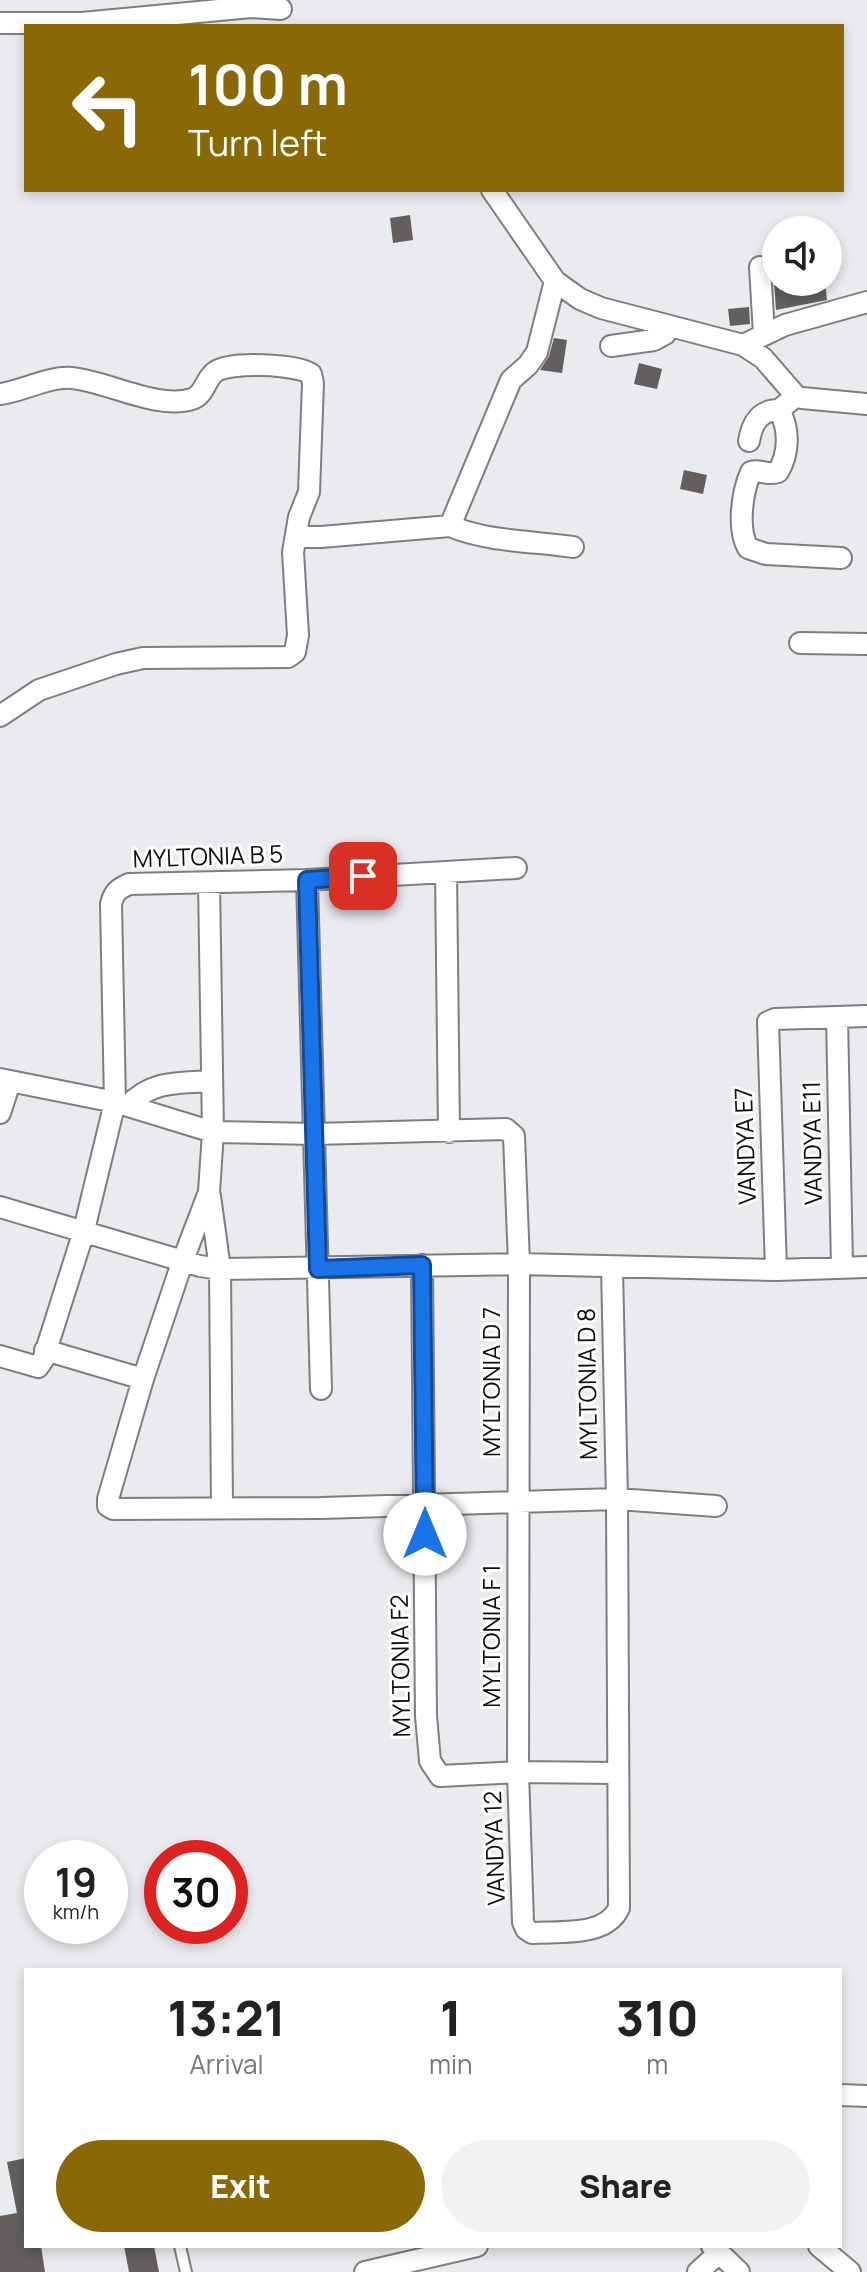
<!DOCTYPE html>
<html lang="en">
<head>
<meta charset="utf-8">
<style>
  body { margin:0; font-family:Manrope,sans-serif; background:#f2f2f2; color:#222; height:100vh; display:flex; flex-direction:column; font-size:30px; white-space:nowrap }
  * { box-sizing:border-box; margin:0 }
  p { font-size:26px; color:#767676 }
  .icon { flex:none; width:44px; height:44px; fill:none; stroke:currentColor; stroke-width:2; stroke-linecap:round; stroke-linejoin:round }
  .map { position:relative; flex:1; overflow:hidden }
  .drawer { position:absolute; left:24px; top:1968px; width:818px; height:280px; display:flex; flex-direction:column; background:#fff; border-radius:0px; box-shadow:0 4px 12px #0003 }
  .drawer>* { flex:none }
  .banner { position:absolute; left:24px; top:24px; width:820px; height:168px; border-radius:0px; box-shadow:0 4px 12px #0003; background:#896805; color:#fff; overflow:hidden }
  .fabs { position:absolute; left:762px; top:216px; display:grid; gap:16px }
  .fabs a { display:grid; place-items:center; width:80px; height:80px; border-radius:50%; background:#fff; box-shadow:0 4px 12px #0003; font-size:40px }
  .speed { position:absolute; left:24px; top:1840px; display:flex; gap:16px; font-size:40px; font-weight:700; text-align:center }
  .speed>* { display:grid; place-content:center; width:104px; height:104px; border-radius:50%; background:#fff; box-shadow:0 4px 12px #0003; line-height:1 }
  .speed small { font-size:20px; font-weight:400 }
  .speed .limit { border:12px solid #d22; background:#fff; color:#111 }
  .pin { position:absolute; display:grid; place-items:center; width:68px; height:68px; color:#fff; margin:-34px; border-radius:16px; box-shadow:0 4px 12px #0006 }
  .me { position:absolute; width:88px; margin:-44px; rotate:0deg; stroke-linejoin:round; filter:drop-shadow(0 0 6px #0008) }
  .turn { display:flex; align-items:center; gap:28px; height:168px; padding:0 32px; font-size:36px }
  .turn .icon { width:104px; height:104px; stroke-width:2.5 }
  .turn b { display:block; font-size:56px; line-height:68px }
  .eta { display:flex; justify-content:space-evenly; align-items:center; height:136px; text-align:center }
  .eta b { font-size:48px; font-weight:800; line-height:56px }
  .cta { display:flex; gap:16px; margin-top:auto; padding:16px 32px }
  .cta a { flex:1; height:92px; border-radius:48px; background:#896805; color:#fff; font-size:32px; font-weight:800; line-height:92px; text-align:center }
  .cta a+a { background:#f2f2f2; color:#222 }
  .map>svg:first-child { display:block }
  .building { fill:#625f5e }
  .lines { fill:none; stroke-linecap:round; stroke-linejoin:round }
  .lane-casing { stroke:#7e7e81; stroke-width:14 }
  .street-casing { stroke:#7e7e81; stroke-width:24 }
  .lane { stroke:#fff; stroke-width:10 }
  .street { stroke:#fff; stroke-width:20 }
  .route-casing { stroke:#114b97; stroke-width:20 }
  .route { stroke:#1a73e8; stroke-width:14 }
  .labels { text-anchor:middle; stroke-width:6; stroke-linejoin:round; paint-order:stroke }
  .street-label { font-size:24px; fill:#0e0e0f; stroke:#fff }
</style>
</head>
<body>
<div class="map">
<svg width="867" height="2272" viewBox="0 0 867 2272">
  <rect width="100%" height="100%" fill="#eaebee"/>
  <path class="building" d="M 410,215 L 413,240 L 393,243 L 390,218 Z
    M 774,282 L 825,282 L 827,300 L 776,310 Z
    M 749,307 L 750,324 L 730,326 L 728,309 Z
    M 554,338 L 567,340 L 562,373 L 540,370 L 549,356 Z
    M 639,363 L 662,369 L 657,389 L 634,384 Z
    M 684,470 L 707,475 L 703,494 L 680,489 Z
    M 26,2158 L 26,2246 L 41,2246 L 45,2272 L 0,2272 L 0,2216 L 17,2213 L 7,2162 Z
    M 124,2246 L 154,2246 L 159,2272 L 129,2272 Z"/>
  <g class="lines">
    <g class="lane-casing">
      <path id="lane" d="M 180,2246 L 186,2272"/>
    </g>
    <g class="street-casing">
      <path id="street" d="M 0,23 L 82,23 L 251,7 L 281,9
        M 492,190 L 555,281 L 580,299 L 601,308 L 743,345 L 763,358 L 796,396 L 802,398 L 867,404
        M 760,267 L 764,334
        M 743,345 L 785,325 L 867,302
        M 611,346 L 654,340 L 665,334 L 667,326
        M 0,394 C 24,391 48,376 72,378 C 106,381 158,410 192,399 C 205,395 205,379 215,372 C 229,361 297,364 311,374 L 313,383 L 309,492 L 299,517 L 293,552 L 298,635 L 295,652 L 288,657 L 143,658 L 116,664 L 39,690 L 0,716
        M 779,410 C 790,429 789,454 778,472 C 767,476 761,469 751,472 C 742,492 737,529 748,548 L 766,554 L 841,558
        M 749,441 C 752,423 760,410 779,410 L 790,401
        M 450,526 C 488,542 533,541 573,547
        M 297,537 L 321,537 L 450,526 L 511,380 L 528,365 L 537,352 L 555,281
        M 800,643 L 867,644
        M 446,872 L 449,1132
        M 307,880 L 321,1389
        M 209,883 L 213,1132 L 209,1192 L 183,1260 L 143,1379 L 108,1499 L 108,1506 L 113,1509 L 321,1508 L 617,1499 L 716,1506
        M 837,1017 L 842,1267
        M 0,1079 L 115,1102 L 213,1132 L 314,1134 L 506,1129 L 514,1136 L 519,1264 L 518,1772 L 523,1922 L 526,1929 L 532,1933 C 560,1931 606,1937 619,1908 L 617,1499 L 612,1267
        M 128,1106 C 151,1080 180,1083 212,1081
        M 0,1113 L 10,1082
        M 210,1196 L 220,1269 L 222,1507
        M 0,1207 L 200,1266 L 220,1269 L 519,1264 L 776,1270 L 867,1267
        M 422,1265 L 426,1716 L 430,1761 L 440,1776 L 518,1772 L 618,1773
        M 776,1270 L 768,1022 L 775,1019 L 867,1016
        M 45,1350 L 143,1379
        M 0,1356 L 38,1367 L 43,1360 L 83,1234 L 115,1102 L 111,904 C 114,892 118,889 129,884 L 307,880 L 516,868
        M 840,2095 L 867,2096
        M 712,2246 L 739,2272
        M 819,2246 L 850,2272
        M 365,2272 L 477,2246
        M 698,2272 L 719,2253"/>
    </g>
    <use href="#lane" class="lane"/>
    <use href="#street" class="street"/>
  </g>
  <g class="lines">
    <g class="route-casing">
      <path id="route" d="M 363,876 L 307,880 L 318,1269 L 422,1265 L 425,1534"/>
    </g>
    <use href="#route" class="route"/>
  </g>
  <g class="labels">
    <g class="street-label">
      <text transform="translate(208 857) rotate(-2)" y="8">MYLTONIA B 5</text>
      <text transform="translate(813 1143) rotate(-91)" y="8">VANDYA E11</text>
      <text transform="translate(746 1146) rotate(-92)" y="8">VANDYA E7</text>
      <text transform="translate(492 1382) rotate(-90)" y="8">MYLTONIA D 7</text>
      <text transform="translate(588 1384) rotate(-91)" y="8">MYLTONIA D 8</text>
      <text transform="translate(492 1636) rotate(-90)" y="8">MYLTONIA F 1</text>
      <text transform="translate(401 1666) rotate(-91)" y="8">MYLTONIA F2</text>
      <text transform="translate(495 1848) rotate(-92)" y="8">VANDYA 12</text>
    </g>
  </g>
</svg>
<div class="fabs">
<a><svg class="icon" aria-label="sound" viewBox="0 0 24 24"><path d="M4 9h4l5-4v14l-5-4H4zM17 9q2 3 0 6"/></svg></a>
</div>
<div class="speed"><div>19<small>km/h</small></div><div class="limit">30</div></div>
<div class="pin" style="left:363px;top:876px;background:#d93025"><svg class="icon" aria-label="arrive" viewBox="0 0 24 24"><path d="M6 21V4h12l-3 4 3 4H6"/></svg></div>
<svg class="me" style="left:425px;top:1534px" viewBox="-20 -20 40 40"><circle r="19" fill="#fff"/><path d="M0-13L10 11 0 6-10 11z" fill="#1a73e8"/></svg>
<div class="banner">
<div class="turn"><svg class="icon" aria-label="left" viewBox="0 0 24 24"><path d="M17 20v-9H6M10 6l-5 5 5 5"/></svg><div><b>100 m</b>Turn left</div></div>
</div>
<section class="drawer">
<div class="eta">
<div><b>13:21</b><p>Arrival</p></div>
<div><b>1</b><p>min</p></div>
<div><b>310</b><p>m</p></div>
</div>
<div class="cta"><a>Exit</a><a>Share</a></div>
</section>
</div>
</body>
</html>
